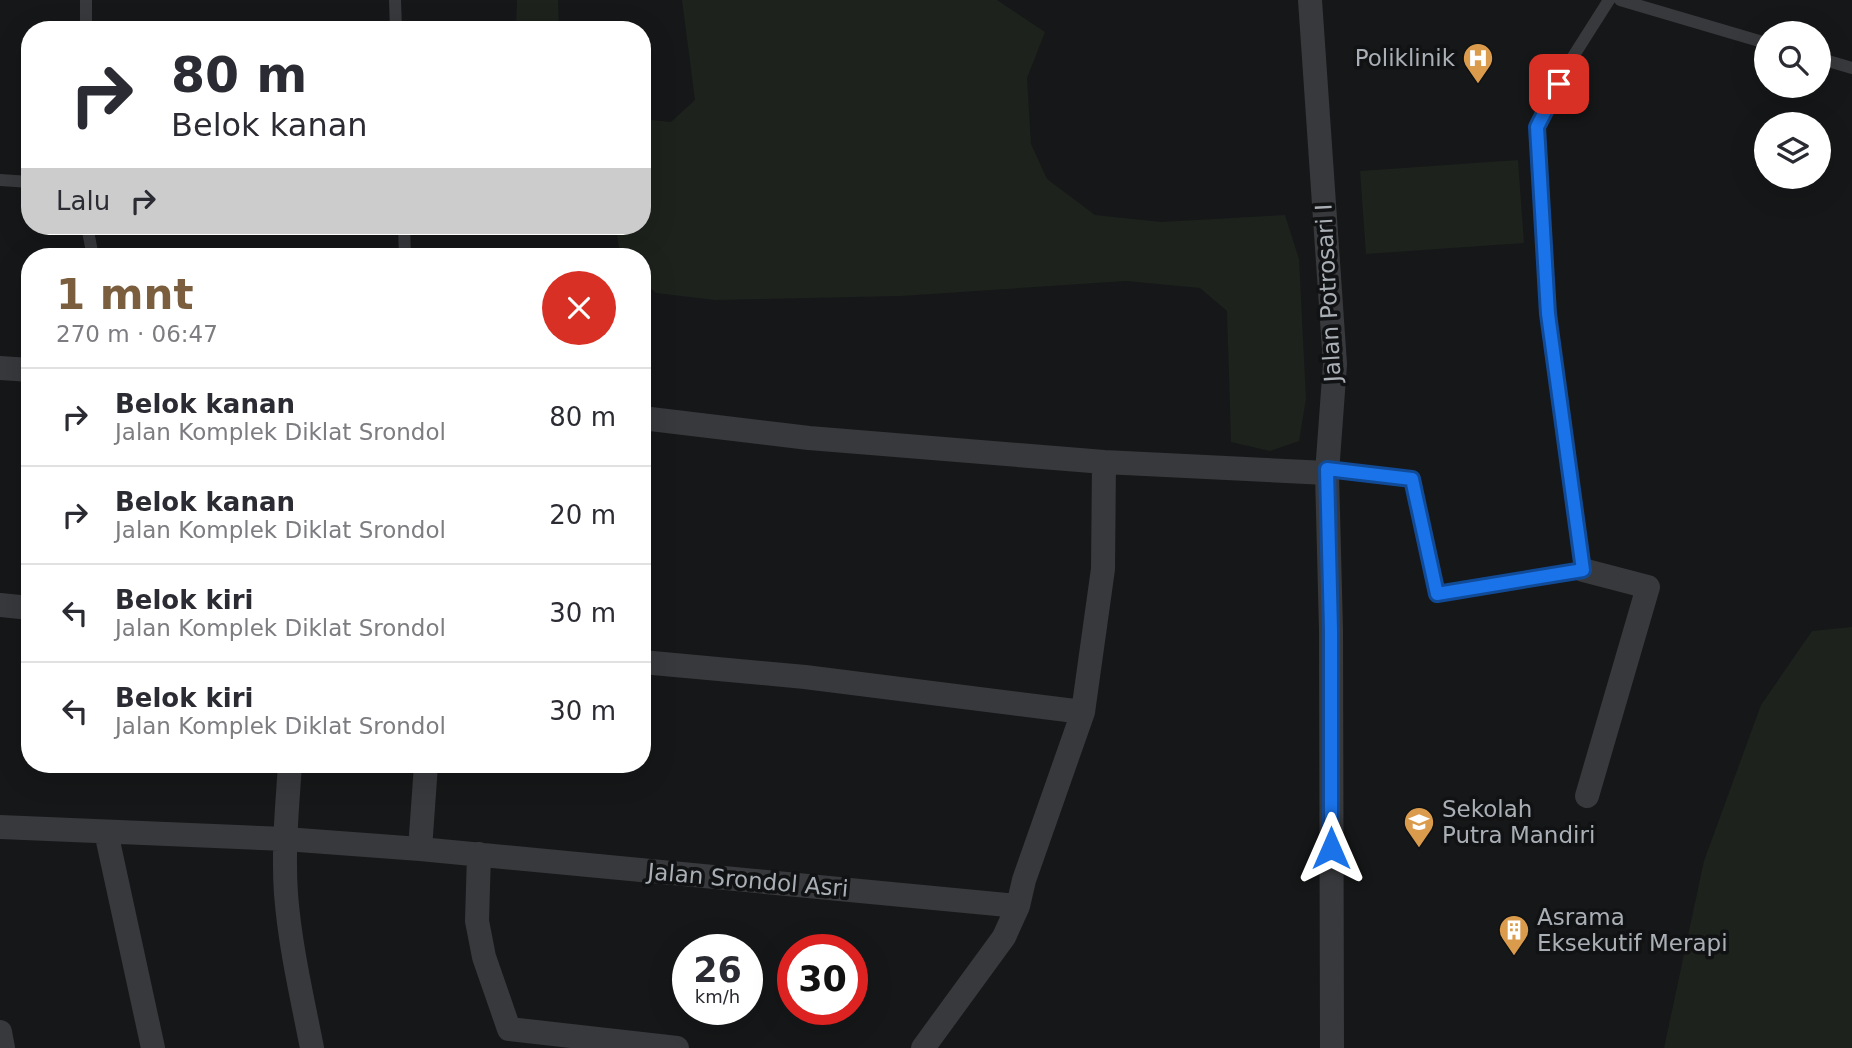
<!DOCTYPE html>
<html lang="id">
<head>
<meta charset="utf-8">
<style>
  body { margin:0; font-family:"DejaVu Sans",sans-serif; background:#f7f7f7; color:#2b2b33; height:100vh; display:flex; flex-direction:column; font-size:26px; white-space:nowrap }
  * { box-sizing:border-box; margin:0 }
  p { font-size:23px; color:#7c7c81 }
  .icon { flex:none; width:38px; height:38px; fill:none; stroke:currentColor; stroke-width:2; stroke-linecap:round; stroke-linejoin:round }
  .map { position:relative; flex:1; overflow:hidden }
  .details { position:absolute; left:21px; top:248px; width:630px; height:525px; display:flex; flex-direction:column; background:#fff; border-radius:28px; box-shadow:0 7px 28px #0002 }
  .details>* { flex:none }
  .banner { position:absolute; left:21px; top:21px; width:630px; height:214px; border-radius:28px; box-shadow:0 7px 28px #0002; background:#fff; color:#2b2b33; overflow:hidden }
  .controls { position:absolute; left:1754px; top:21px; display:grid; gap:14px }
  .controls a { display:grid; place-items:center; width:77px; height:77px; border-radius:50%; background:#fff; box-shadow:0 7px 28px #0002; font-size:35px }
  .speed { position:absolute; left:672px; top:934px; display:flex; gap:14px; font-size:35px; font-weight:700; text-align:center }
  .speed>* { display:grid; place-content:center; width:91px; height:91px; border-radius:50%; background:#fff; box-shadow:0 7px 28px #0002; line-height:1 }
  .speed small { font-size:18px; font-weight:400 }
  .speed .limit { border:10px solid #d22; background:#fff; color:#111 }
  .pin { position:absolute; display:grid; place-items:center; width:60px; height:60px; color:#fff; margin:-30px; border-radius:14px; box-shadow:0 4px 10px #0006 }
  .me { position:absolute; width:77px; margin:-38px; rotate:0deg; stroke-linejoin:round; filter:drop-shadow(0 0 5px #0008) }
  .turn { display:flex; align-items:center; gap:24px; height:147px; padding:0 35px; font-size:32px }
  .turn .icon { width:91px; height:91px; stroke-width:2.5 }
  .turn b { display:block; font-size:49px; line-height:60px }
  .then { display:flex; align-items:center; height:66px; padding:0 35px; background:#0003; gap:14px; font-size:26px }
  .round { display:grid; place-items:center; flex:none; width:74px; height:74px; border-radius:37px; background:#f7f7f7 }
  .overview { display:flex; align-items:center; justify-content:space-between; height:119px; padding:0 35px }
  h1 { font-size:42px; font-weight:800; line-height:52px; color:#7a5e3e }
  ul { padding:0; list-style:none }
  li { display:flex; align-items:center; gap:21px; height:98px; padding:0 35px; border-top:2px solid #e1e1e2 }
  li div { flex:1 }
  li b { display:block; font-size:26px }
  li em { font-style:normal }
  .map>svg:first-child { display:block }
  .green { fill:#1d221d }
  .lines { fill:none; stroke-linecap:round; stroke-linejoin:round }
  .service { stroke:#38393c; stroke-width:12 }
  .minor { stroke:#38393c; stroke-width:24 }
  .route-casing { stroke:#114b97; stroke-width:18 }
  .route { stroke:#1a73e8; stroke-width:12 }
  .labels { text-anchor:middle; stroke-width:7; stroke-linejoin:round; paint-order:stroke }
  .poi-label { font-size:23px; fill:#aaafb6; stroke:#111213; text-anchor:start }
  .street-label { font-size:23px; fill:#aaafb6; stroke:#111213 }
</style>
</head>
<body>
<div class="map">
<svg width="1852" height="1048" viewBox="0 0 1852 1048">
  <rect width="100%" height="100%" fill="#161718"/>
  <path class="green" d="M 517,0 L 558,0 L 559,30 L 516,30 Z
    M 682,0 L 997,0 L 1045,32 L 1027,78 L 1031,144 L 1047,179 L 1095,215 L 1161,222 L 1285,215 L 1299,259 L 1306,399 L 1299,441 L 1270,451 L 1231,442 L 1227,311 L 1200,288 L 1126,281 L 901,296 L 715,300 L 656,293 L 642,281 L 642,257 L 620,257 L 616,226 L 642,226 L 642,119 L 671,122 L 695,100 Z
    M 1518,160 L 1524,243 L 1366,254 L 1360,171 Z
    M 1852,627 L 1852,1048 L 1664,1048 L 1704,861 L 1761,705 L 1812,631 Z"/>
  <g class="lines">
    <path class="service" d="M 395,0 L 396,30
      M 1620,0 L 1766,43
      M 86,30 L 86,0
      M 1818,58 L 1852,68
      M 0,180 L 30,182
      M 87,226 L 93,257
      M 404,226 L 405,257
      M 1327,469 L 1412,479 L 1437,594 L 1583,570 L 1548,314 L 1537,127 L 1569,63 L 1609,0"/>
    <path class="minor" d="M 1310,0 L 1335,364 L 1327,473 L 1331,630 L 1332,1048
      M 0,368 L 30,370
      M 642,418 L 809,438 L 1104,462 L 1327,473
      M 1583,570 L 1648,587 L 1587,796
      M 0,605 L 30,608
      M 642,662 L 805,677 L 1083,712 L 1103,569 L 1104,462
      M 290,765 C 287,808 283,851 286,894 C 290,946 302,997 312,1048
      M 0,827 L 285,839 L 420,849 L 426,765
      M 106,832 L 153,1048
      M 420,849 L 1018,906 L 1024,880 L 1083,712
      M 479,854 L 477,921 L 484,957 L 509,1029 L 677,1048
      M 0,1032 L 3,1048
      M 923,1048 L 1004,937 L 1018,906"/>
  </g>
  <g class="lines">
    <g class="route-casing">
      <path id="route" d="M 1331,848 L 1331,630 L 1327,469 L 1412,479 L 1437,594 L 1583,570 L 1548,314 L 1537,127 L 1559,84"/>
    </g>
    <use href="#route" class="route"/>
  </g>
  <defs>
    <g id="hospital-pin" transform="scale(1.575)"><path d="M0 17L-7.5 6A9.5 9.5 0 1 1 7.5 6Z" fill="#da9c4c" stroke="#111213"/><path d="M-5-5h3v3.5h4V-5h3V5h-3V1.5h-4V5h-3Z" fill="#fff"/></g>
    <g id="school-pin" transform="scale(1.575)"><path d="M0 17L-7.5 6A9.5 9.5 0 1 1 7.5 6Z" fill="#da9c4c" stroke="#111213"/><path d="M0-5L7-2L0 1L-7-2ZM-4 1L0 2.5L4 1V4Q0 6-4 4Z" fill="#fff"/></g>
    <g id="building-pin" transform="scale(1.575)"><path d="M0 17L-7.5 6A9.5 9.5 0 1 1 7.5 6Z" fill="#da9c4c" stroke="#111213"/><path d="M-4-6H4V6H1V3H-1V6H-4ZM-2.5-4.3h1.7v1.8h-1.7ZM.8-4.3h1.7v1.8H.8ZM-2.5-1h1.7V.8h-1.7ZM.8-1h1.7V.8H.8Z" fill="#fff"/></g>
  </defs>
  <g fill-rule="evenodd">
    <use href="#hospital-pin" x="1478" y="58"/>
    <use href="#school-pin" x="1419" y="822"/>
    <use href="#building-pin" x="1514" y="930"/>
  </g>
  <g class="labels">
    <g class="poi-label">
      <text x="1455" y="66" text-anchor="end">Poliklinik</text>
      <text x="1442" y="817">Sekolah<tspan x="1442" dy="26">Putra Mandiri</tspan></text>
      <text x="1537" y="925">Asrama<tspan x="1537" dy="26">Eksekutif Merapi</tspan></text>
    </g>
    <g class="street-label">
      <text transform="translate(1328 293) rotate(-93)" y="8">Jalan Potrosari I</text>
      <text transform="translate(748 880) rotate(5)" y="8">Jalan Srondol Asri</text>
    </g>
  </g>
</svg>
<div class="controls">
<a><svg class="icon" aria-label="search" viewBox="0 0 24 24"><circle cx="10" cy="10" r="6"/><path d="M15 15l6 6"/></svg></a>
<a><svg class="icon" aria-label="layers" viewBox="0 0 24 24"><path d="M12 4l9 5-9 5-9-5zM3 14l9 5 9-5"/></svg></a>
</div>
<div class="speed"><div>26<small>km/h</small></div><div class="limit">30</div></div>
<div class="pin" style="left:1559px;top:84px;background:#d93025"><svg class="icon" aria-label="arrive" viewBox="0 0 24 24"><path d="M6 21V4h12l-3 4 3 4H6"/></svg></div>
<svg class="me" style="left:1331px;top:848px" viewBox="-20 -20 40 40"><path d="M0-17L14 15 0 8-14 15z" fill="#1a73e8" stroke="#fff" stroke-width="4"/></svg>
<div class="banner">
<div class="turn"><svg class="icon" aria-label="right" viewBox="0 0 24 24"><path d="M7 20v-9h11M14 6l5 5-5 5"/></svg><div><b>80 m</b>Belok kanan</div></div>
<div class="then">Lalu<svg class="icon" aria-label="right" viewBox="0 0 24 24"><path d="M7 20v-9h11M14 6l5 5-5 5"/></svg></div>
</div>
<section class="details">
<div class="overview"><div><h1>1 mnt</h1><p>270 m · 06:47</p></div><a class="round" style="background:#d93025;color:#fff"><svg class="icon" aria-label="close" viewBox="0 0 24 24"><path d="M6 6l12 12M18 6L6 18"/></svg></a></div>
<ul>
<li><svg class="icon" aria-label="right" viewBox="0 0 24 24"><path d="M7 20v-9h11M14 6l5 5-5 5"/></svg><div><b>Belok kanan</b><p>Jalan Komplek Diklat Srondol</p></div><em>80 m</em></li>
<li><svg class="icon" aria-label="right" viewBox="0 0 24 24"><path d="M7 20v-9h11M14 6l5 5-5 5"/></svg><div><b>Belok kanan</b><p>Jalan Komplek Diklat Srondol</p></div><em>20 m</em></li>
<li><svg class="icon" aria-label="left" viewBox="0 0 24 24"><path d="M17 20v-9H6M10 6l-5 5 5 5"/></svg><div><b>Belok kiri</b><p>Jalan Komplek Diklat Srondol</p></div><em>30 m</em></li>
<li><svg class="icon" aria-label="left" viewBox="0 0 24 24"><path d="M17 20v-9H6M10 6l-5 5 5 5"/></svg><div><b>Belok kiri</b><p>Jalan Komplek Diklat Srondol</p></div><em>30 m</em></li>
</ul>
</section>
</div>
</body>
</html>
